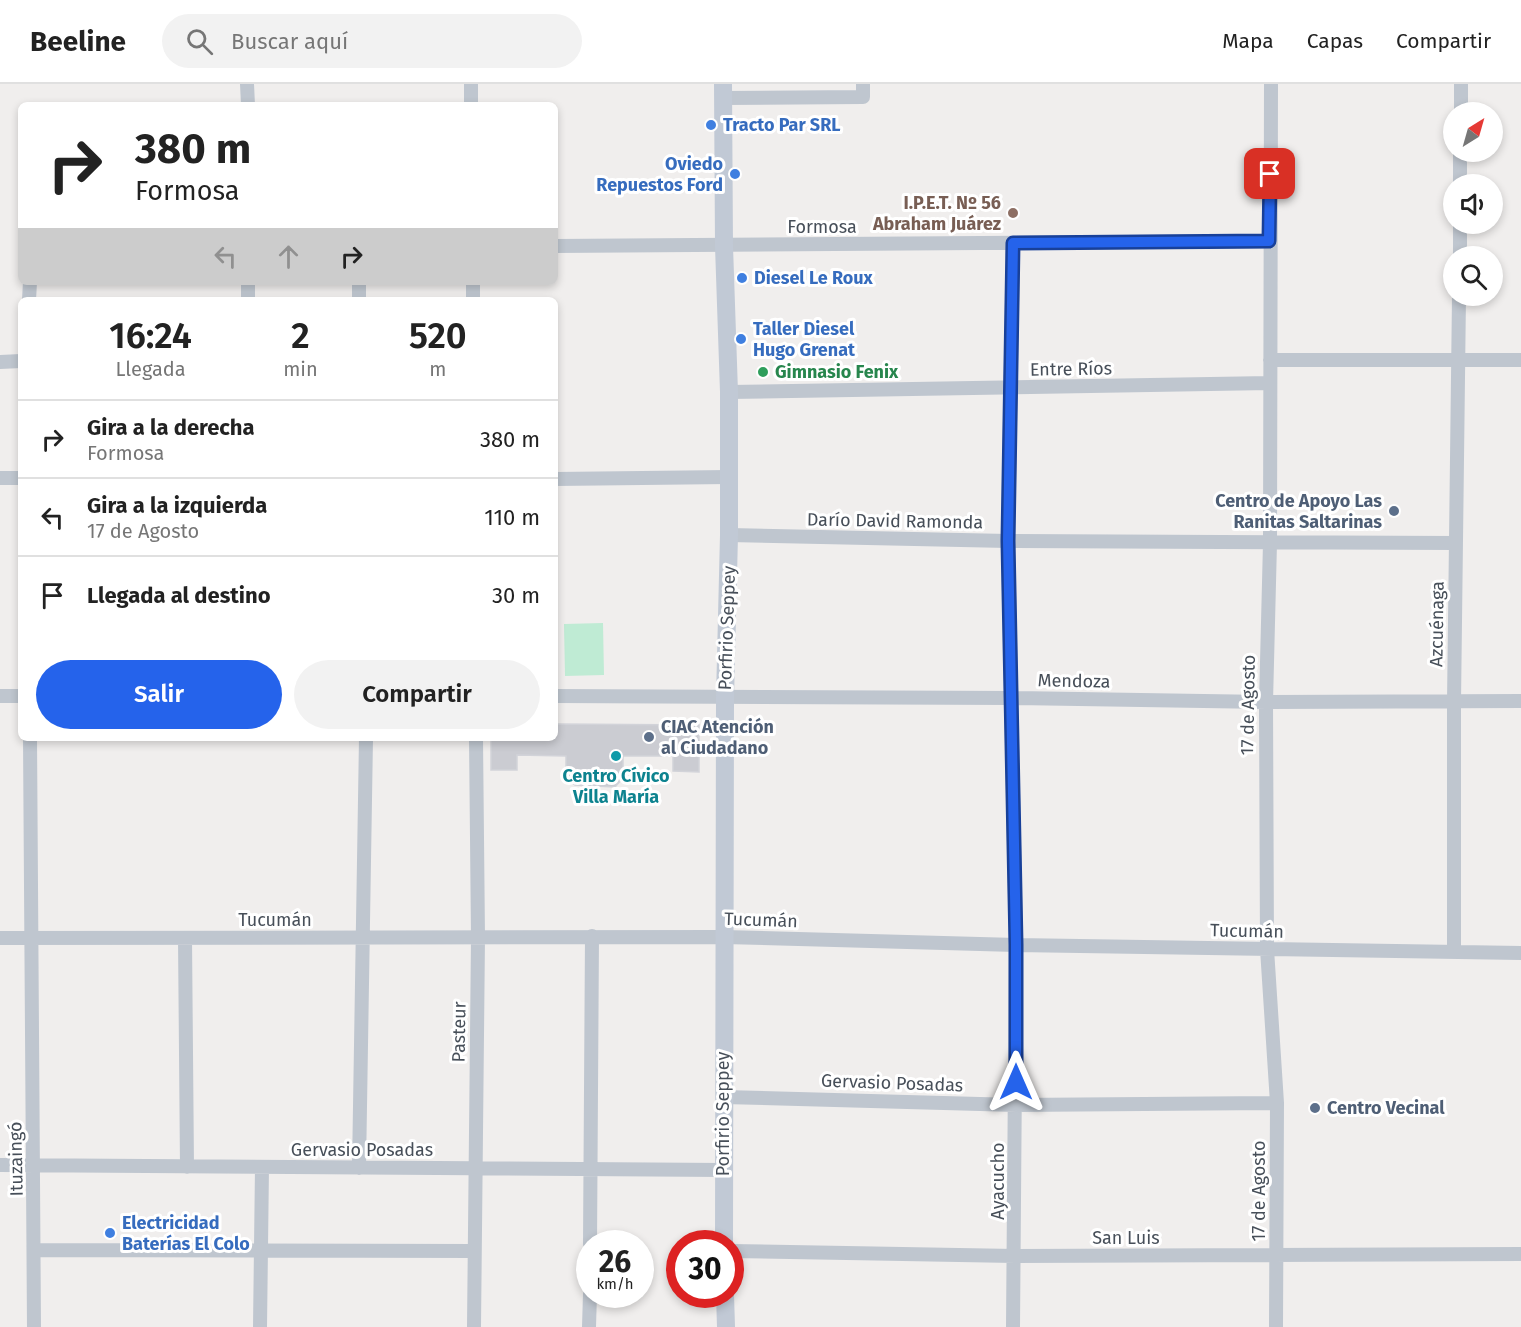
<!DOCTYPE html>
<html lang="es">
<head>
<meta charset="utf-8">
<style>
  body { margin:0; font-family:"Fira Sans",sans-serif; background:#f2f2f2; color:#222; height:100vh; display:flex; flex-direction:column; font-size:22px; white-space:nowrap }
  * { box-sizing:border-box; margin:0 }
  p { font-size:20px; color:#767676 }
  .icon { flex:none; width:33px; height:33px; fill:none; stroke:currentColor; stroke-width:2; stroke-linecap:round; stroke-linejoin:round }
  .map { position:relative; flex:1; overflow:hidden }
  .drawer { position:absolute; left:18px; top:213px; width:540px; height:444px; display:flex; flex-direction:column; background:#fff; border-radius:9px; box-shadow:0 3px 9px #0003 }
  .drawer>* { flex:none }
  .guide { position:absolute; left:18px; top:18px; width:540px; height:183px; border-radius:9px; box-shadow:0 3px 9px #0003; background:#fff; color:#222; overflow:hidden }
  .needle { width:39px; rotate:37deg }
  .fabs { position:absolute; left:1443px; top:18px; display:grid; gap:12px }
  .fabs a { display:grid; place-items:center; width:60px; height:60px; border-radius:50%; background:#fff; box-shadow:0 3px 9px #0003; font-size:30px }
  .speed { position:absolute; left:576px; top:1146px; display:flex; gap:12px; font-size:30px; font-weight:700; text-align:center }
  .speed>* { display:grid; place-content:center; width:78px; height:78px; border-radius:50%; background:#fff; box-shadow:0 3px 9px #0003; line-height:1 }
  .speed small { font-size:15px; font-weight:400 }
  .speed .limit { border:9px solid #d22; background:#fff; color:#111 }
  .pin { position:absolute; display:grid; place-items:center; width:51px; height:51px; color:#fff; margin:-26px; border-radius:12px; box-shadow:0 3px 9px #0006 }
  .me { position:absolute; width:66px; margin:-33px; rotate:0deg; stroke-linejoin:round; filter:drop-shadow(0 0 4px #0008) }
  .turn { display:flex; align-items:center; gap:21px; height:126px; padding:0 18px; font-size:27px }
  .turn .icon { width:78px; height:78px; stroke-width:2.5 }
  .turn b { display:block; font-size:42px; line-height:51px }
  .lanes { display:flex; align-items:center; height:57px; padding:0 18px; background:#0003; justify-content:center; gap:30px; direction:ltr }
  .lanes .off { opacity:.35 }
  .eta { display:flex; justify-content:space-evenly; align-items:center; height:102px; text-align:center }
  .eta b { font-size:36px; font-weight:600; line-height:42px }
  .cta { display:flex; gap:12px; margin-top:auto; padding:12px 18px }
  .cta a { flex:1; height:69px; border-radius:36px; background:#2563eb; color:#fff; font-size:24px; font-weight:600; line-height:69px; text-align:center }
  .cta a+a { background:#f2f2f2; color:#222 }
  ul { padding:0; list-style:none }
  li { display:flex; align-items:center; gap:18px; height:78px; padding:0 18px; border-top:2px solid #e0e0e0 }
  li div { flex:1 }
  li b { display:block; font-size:22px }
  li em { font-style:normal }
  header { display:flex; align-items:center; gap:36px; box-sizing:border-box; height:84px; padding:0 30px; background:#fff; border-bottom:2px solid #e0e0e0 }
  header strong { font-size:28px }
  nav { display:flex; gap:33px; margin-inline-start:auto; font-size:21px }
  .search { width:420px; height:54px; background:#f2f2f2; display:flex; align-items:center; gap:15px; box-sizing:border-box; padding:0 21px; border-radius:33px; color:#767676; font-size:22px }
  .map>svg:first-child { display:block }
  .green { fill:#bfebd4 }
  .building { fill:#cbccd2; stroke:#d2d3d9; stroke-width:1.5 }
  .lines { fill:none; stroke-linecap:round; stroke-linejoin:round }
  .street { stroke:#bfc6cf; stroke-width:14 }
  .secondary { stroke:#c1c9d5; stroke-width:18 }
  .route-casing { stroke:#184099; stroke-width:15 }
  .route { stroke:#2563eb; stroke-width:10 }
  .shop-dot { fill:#3f7fe0; stroke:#fff; stroke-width:2 }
  .education-dot { fill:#8d6e63; stroke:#fff; stroke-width:2 }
  .leisure-dot { fill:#2e9e5b; stroke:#fff; stroke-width:2 }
  .service-dot { fill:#5c6f8a; stroke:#fff; stroke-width:2 }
  .culture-dot { fill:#0f9aa8; stroke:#fff; stroke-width:2 }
  .labels { text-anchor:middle; stroke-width:6; stroke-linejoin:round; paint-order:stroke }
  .shop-label { font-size:18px; font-weight:bold; fill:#366cbe; stroke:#fff; text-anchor:start }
  .education-label { font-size:18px; font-weight:bold; fill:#785e54; stroke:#fff; text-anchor:end }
  .street-label { font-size:18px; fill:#474f59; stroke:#fff }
  .leisure-label { font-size:18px; font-weight:bold; fill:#27864d; stroke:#fff; text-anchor:start }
  .service-label { font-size:18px; font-weight:bold; fill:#4e5e75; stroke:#fff; text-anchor:start }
  .culture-label { font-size:18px; font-weight:bold; fill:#0d838f; stroke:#fff }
</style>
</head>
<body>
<header>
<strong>Beeline</strong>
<div class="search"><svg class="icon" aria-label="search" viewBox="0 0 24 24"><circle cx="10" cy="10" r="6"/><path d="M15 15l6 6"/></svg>Buscar aquí</div>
<nav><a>Mapa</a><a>Capas</a><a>Compartir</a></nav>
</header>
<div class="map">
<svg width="1521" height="1243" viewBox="0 0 1521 1243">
  <rect width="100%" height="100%" fill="#f0eeed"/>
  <path class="green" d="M 603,539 L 604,591 L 565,592 L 564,540 Z"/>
  <path class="building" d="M 555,640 L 699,641 L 699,688 L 673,687 L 673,672 L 623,672 L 623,694 L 615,703 L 575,701 L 566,694 L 566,672 L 517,671 L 517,686 L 491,686 L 491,654 L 555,654 Z"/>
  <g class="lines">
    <path class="street" d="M 247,0 L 248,21
      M 471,0 L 471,21
      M 1271,0 L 1270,459 L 1266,618 L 1267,865 L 1277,1019 L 1276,1243
      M 723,14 L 863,13 L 863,0
      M 1461,28 L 1461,0
      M 1460,100 L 1460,68
      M 1013,159 L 1008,457 L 1016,861 L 1013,1243
      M 555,162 L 1270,157
      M 1460,172 L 1460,140
      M 248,198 L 248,216
      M 29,216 L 30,198
      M 359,216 L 359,198
      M 473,216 L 473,198
      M 1270,276 L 1521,276
      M 0,278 L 21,277
      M 729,308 L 1270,299
      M 0,394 L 21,394
      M 555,395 L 729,393
      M 729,451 L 1008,457 L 1456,459
      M 0,612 L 21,612
      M 555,612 L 1011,614 L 1266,618 L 1521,617
      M 30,654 L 34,1243
      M 0,854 L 724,853 L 1016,861 L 1521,869
      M 185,854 L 187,1083
      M 1454,868 L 1454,619 L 1459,212
      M 723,1013 L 1016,1021 L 1277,1019
      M 0,1081 L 723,1086
      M 359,1084 L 366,654
      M 590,1160 L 592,852
      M 35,1166 L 474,1167
      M 730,1167 L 1015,1172 L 1521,1170
      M 260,1243 L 262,1083
      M 474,1243 L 478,853 L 476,654
      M 589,1243 L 590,1210"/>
    <path class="secondary" d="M 723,0 L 724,162 L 729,308 L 729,451 L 725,614 L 724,1160
      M 725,1210 L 726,1243"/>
  </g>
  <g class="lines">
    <g class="route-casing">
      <path id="route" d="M 1016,998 L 1016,861 L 1008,457 L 1013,159 L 1269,157 L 1270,90"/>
    </g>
    <use href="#route" class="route"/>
  </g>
  <g class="shop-dot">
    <circle cx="711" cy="41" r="6"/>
    <circle cx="735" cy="90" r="6"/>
    <circle cx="742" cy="194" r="6"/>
    <circle cx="741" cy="255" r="6"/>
    <circle cx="110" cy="1149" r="6"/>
  </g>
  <circle class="education-dot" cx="1013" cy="129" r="6"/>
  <circle class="leisure-dot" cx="763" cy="288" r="6"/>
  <g class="service-dot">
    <circle cx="1394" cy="427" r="6"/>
    <circle cx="649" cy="653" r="6"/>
    <circle cx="1315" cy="1024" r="6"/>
  </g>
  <circle class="culture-dot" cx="616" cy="672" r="6"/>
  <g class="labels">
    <g class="shop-label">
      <text x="723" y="47">Tracto Par SRL</text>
      <text x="723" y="86" text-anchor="end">Oviedo<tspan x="723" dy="21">Repuestos Ford</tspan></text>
      <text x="754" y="200">Diesel Le Roux</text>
      <text x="753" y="251">Taller Diesel<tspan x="753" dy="21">Hugo Grenat</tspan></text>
      <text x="122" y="1145">Electricidad<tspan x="122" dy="21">Baterías El Colo</tspan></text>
    </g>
    <g class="education-label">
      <text x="1001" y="125">I.P.E.T. Nº 56<tspan x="1001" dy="21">Abraham Juárez</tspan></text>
    </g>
    <g class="street-label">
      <text x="822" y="149">Formosa</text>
      <text transform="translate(1071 285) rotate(-1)" y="6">Entre Ríos</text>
      <text transform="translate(895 437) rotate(1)" y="6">Darío David Ramonda</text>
      <text transform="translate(1437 540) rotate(-89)" y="6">Azcuénaga</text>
      <text transform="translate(727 544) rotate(-88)" y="6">Porfirio Seppey</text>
      <text transform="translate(1074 597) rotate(1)" y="6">Mendoza</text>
      <text transform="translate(1248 621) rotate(-89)" y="6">17 de Agosto</text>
      <text x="275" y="842">Tucumán</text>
      <text transform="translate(761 836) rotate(2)" y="6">Tucumán</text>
      <text transform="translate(1247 847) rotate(1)" y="6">Tucumán</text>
      <text transform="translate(459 948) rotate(-89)" y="6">Pasteur</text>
      <text transform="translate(892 999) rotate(2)" y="6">Gervasio Posadas</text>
      <text transform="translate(723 1030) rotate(-90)" y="6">Porfirio Seppey</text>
      <text x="362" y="1072">Gervasio Posadas</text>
      <text transform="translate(16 1075) rotate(-91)" y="6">Ituzaingó</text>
      <text transform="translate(998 1097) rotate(-90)" y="6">Ayacucho</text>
      <text transform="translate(1259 1107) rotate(-90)" y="6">17 de Agosto</text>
      <text x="1126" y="1160">San Luis</text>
    </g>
    <g class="leisure-label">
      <text x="775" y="294">Gimnasio Fenix</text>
    </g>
    <g class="service-label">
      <text x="1382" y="423" text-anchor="end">Centro de Apoyo Las<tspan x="1382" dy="21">Ranitas Saltarinas</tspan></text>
      <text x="661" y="649">CIAC Atención<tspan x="661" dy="21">al Ciudadano</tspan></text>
      <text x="1327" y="1030">Centro Vecinal</text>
    </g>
    <g class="culture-label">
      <text x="616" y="698">Centro Cívico<tspan x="616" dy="21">Villa María</tspan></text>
    </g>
  </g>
</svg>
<div class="fabs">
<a><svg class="needle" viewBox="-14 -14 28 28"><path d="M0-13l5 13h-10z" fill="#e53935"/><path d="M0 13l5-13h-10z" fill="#767676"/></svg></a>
<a><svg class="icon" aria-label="sound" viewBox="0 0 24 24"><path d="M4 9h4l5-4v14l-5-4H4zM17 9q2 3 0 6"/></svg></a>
<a><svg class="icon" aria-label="search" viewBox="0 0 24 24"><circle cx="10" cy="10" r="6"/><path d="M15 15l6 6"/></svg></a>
</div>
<div class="speed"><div>26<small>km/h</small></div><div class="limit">30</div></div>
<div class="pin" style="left:1270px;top:90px;background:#d93025"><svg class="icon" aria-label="arrive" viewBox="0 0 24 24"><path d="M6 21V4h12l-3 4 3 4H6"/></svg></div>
<svg class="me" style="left:1016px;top:998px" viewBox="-20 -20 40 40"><path d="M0-17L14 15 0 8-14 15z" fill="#2563eb" stroke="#fff" stroke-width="4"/></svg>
<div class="guide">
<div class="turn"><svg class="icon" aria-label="right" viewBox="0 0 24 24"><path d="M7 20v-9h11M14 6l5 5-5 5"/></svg><div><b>380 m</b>Formosa</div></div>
<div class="lanes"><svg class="icon off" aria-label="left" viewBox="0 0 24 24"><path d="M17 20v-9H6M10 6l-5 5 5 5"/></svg><svg class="icon off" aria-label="ahead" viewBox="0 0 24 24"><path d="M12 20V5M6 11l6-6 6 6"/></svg><svg class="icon" aria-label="right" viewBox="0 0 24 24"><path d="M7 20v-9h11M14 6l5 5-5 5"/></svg></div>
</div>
<section class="drawer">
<div class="eta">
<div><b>16:24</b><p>Llegada</p></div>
<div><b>2</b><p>min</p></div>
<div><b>520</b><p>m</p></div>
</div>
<ul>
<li><svg class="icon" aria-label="right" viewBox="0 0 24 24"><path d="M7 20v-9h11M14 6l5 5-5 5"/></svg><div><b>Gira a la derecha</b><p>Formosa</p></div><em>380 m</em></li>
<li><svg class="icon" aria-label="left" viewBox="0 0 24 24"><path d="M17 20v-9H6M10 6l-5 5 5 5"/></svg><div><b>Gira a la izquierda</b><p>17 de Agosto</p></div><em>110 m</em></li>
<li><svg class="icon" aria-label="arrive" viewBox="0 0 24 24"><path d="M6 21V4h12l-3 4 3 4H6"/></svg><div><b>Llegada al destino</b></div><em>30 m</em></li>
</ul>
<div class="cta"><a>Salir</a><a>Compartir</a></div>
</section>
</div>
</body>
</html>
